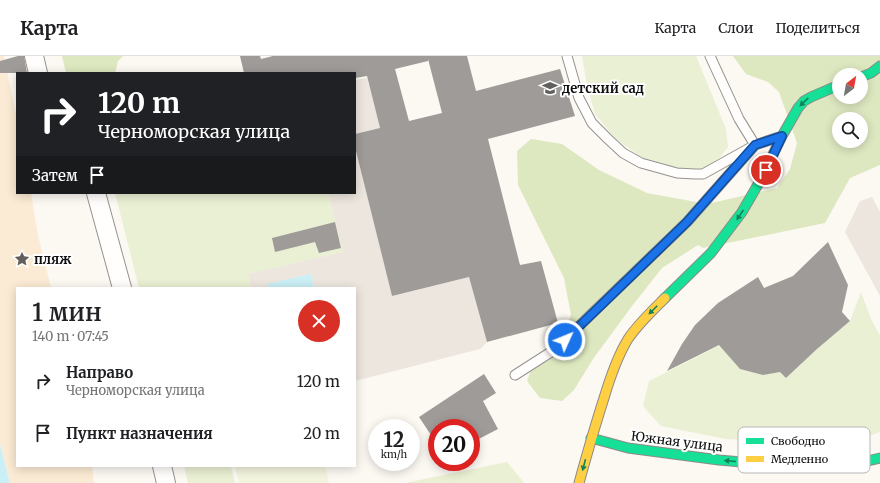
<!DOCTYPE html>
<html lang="ru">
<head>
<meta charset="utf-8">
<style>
  body { margin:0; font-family:Merriweather,serif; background:#f6f6f6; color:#202124; height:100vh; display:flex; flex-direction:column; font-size:15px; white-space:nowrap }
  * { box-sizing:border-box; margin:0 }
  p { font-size:13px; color:#757577 }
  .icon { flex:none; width:22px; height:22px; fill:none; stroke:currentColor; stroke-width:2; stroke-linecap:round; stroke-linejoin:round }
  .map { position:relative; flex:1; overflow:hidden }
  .details { position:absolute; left:16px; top:231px; width:340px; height:180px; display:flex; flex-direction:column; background:#fff; border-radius:0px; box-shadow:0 2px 10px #0003 }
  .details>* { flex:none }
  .banner { position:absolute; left:16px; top:16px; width:340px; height:122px; border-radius:0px; box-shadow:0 2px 10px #0003; background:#202124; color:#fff; overflow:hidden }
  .needle { width:26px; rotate:31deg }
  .tools { position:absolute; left:832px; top:12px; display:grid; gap:8px }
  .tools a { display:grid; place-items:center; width:36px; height:36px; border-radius:50%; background:#fff; box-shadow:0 2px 10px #0003; font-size:20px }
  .speed { position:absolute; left:368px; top:363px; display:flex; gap:8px; font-size:20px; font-weight:700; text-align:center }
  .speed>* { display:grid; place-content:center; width:52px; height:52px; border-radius:50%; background:#fff; box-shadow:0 2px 10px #0003; line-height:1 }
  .speed small { font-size:10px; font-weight:400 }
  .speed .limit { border:6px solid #d22; background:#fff; color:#111 }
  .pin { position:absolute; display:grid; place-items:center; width:34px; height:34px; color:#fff; margin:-17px; border:2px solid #fff; border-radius:50%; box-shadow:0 1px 4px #0007 }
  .me { position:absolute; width:44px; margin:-22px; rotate:46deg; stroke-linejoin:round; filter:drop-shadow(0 0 3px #0008) }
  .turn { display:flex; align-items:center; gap:14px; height:84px; padding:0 16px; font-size:18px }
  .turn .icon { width:52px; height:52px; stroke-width:2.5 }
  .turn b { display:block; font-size:28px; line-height:34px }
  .then { display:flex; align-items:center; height:38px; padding:0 16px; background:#0003; gap:8px; font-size:15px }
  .round { display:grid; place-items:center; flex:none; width:42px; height:42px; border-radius:21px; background:#f6f6f6 }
  .overview { display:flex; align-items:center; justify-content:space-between; height:68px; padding:0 16px }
  h1 { font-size:24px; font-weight:600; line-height:30px }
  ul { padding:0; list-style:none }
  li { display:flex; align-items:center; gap:12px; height:52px; padding:0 16px }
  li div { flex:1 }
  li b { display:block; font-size:15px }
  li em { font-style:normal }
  header { display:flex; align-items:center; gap:24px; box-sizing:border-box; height:56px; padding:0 20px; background:#fff; border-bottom:1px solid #e0e0e0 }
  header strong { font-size:19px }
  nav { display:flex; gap:22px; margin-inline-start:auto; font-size:14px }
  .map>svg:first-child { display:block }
  .green { fill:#eaf0d3 }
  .forest { fill:#dde8c0; fill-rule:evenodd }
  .sand { fill:#fbebd4 }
  .pitch { fill:#f3f4dd }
  .plaza { fill:#ece6de }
  .water { fill:#caeff5 }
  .building { fill:#9f9b98; fill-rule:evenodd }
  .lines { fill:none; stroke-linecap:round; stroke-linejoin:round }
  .lane-casing { stroke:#959391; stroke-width:11 }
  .street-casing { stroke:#959391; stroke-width:20 }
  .fast-casing { stroke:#8c8a87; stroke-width:11 }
  .slow-casing { stroke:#8c8a87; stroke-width:11 }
  .lane { stroke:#fffefd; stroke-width:9 }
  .street { stroke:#fffefd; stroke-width:18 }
  .fast { stroke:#16e098; stroke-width:9 }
  .slow { stroke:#ffcf43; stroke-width:9 }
  .oneway { fill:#12825a }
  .route-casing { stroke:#114b97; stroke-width:10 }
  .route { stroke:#1a73e8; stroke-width:7 }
  .labels { text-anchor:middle; stroke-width:4; stroke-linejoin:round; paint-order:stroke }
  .poi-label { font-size:13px; font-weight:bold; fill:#0e0e0e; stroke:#fff; text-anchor:start }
  .street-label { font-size:13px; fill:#0e0e0e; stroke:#fff }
  .key { fill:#fff; stroke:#b7b7b7; stroke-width:1 }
  .key-label { font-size:11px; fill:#0e0e0e }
</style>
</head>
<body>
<header>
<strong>Карта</strong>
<nav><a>Карта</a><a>Слои</a><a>Поделиться</a></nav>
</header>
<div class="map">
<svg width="880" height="427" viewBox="0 0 880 427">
  <rect width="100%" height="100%" fill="#fcf8f2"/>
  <path class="green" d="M 582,0 L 696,0 L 726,73 L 728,91 L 719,102 L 699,115 L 675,112 L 641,101 L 616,83 L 595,58 L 587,29 Z
    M 115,137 L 328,137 L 343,196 L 249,218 L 252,232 L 139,232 Z
    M 861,236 L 871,263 L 880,280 L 880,376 L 850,387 L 726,383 L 661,370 L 643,350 L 649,325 L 732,283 L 733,305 L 740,313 L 763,319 L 780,316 L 786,322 L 817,293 L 850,265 Z
    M 507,406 L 524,427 L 405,427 Z
    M 184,410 L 231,410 L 235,427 L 188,427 Z"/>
  <path class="forest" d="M 62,0 L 123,0 L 118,5 L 115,17 L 66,17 Z
    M 733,0 L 880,0 L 880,109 L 850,122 L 825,167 L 703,192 L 698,189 L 662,212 L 632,250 L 593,303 L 574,334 L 562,345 L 540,342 L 527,325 L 535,302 L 564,278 L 571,259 L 564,222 L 518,129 L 517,95 L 531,83 L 562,88 L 599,114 L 647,137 L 707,148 L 777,132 L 790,113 L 797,87 L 779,36 L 768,26 L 746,18 ZM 839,19 L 861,19 L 861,41 L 839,41 ZM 839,63 L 861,63 L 861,85 L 839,85 Z"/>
  <path class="sand" d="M 0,0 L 4,0 L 17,63 L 17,137 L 31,137 L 37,175 L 51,232 L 17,232 L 17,410 L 92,410 L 94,427 L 10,427 L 0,388 Z"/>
  <path class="pitch" d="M 235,410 L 325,410 L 329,427 L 239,427 Z"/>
  <path class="plaza" d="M 367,22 L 380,72 L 355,78 L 355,24 Z
    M 355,91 L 392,240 L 469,221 L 487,286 L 480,293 L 355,325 L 355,232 L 314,232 L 311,218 L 267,229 L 268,232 L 252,232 L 248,218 L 343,196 L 328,137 L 355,137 Z
    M 872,141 L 880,156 L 880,240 L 845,176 L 860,145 Z"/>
  <path class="water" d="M 311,218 L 314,232 L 268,232 L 267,228 Z
    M 0,388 L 10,427 L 0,427 Z"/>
  <path class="building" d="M 18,0 L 24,0 L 27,17 L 0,17 L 0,5 Z
    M 240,0 L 260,0 L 261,3 L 273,0 L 467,0 L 476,35 L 560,13 L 575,60 L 488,83 L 520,209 L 541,205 L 558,267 L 487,286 L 469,221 L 392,240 L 355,91 L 355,78 L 380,72 L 367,20 L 355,22 L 355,17 L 244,17 ZM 428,3 L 442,57 L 409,65 L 395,13 L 428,5 Z
    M 335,166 L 341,192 L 319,197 L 315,186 L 275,196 L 272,182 Z
    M 828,186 L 848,229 L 842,256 L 850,265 L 817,293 L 786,322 L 780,316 L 763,319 L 740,313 L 719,289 L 667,315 L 682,288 L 695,269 L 718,247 L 758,221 L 764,232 L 793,220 Z
    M 484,318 L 496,337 L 483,345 L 498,373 L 471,387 L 471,372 L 437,372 L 437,375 L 431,379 L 419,361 Z"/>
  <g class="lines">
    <g class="lane-casing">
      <path id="lane" d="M 567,0 L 579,42 L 592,67 L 608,83 L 623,97 L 641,107 L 677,117 L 695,118 L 703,118 L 755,89 L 739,63 L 710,0
        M 515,319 L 554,294 L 687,166 L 755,89 L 779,81"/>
    </g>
    <g class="street-casing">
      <path id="street" d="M 34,0 L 38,17
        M 96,137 L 122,232
        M 162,410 L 166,427"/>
    </g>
    <g class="fast-casing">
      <path id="fast" d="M 861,21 L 871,17 L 880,10
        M 665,242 L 711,197 L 742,156 L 760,125 L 782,80 L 798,52 L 804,45 L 811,41 L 839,29
        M 591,382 L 628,392 L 719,404 L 797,411 L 841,411 L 880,402"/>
    </g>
    <g class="slow-casing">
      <path id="slow" d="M 579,427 C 587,398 595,370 604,342 C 610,322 617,301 628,283 C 638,268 652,255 665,242"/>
    </g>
    <use href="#lane" class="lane"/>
    <use href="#street" class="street"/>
    <use href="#fast" class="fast"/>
    <use href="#slow" class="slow"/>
  </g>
  <defs><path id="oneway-solid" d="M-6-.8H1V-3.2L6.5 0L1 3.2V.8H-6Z"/></defs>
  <g class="oneway">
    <use href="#oneway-solid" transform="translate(804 46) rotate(137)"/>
    <use href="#oneway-solid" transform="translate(740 159) rotate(124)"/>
    <use href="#oneway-solid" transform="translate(653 254) rotate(135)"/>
    <use href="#oneway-solid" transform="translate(730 405) rotate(-175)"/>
    <use href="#oneway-solid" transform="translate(584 409) rotate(104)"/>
  </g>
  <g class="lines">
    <g class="route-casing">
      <path id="route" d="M 565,284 L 687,166 L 755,89 L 782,80 L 766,114"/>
    </g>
    <use href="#route" class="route"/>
  </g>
  <defs>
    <g id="school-bare" transform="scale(1.2)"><path d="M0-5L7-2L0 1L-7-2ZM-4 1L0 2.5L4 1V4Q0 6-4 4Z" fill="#61605e" stroke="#fff" stroke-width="2.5" paint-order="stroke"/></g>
    <g id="sight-bare" transform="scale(1.2)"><path d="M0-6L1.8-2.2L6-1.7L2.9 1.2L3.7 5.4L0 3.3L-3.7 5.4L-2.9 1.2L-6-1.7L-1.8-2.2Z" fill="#61605e" stroke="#fff" stroke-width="2.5" paint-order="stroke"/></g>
  </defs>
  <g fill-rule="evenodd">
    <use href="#school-bare" x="550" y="32"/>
    <use href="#sight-bare" x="22" y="203"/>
  </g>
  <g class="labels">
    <g class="poi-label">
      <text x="562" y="37">детский сад</text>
      <text x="34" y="208">пляж</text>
    </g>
    <g class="street-label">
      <text transform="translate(677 385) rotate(7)" y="5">Южная улица</text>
    </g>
  </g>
  <rect x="738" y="371" width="132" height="46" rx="6" class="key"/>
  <rect x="746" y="382" width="18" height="6" fill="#16e098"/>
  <rect x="746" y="400" width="18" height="6" fill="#ffcf43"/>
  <g class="key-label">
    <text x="771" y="389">Свободно</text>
    <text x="771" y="407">Медленно</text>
  </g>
</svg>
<div class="tools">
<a><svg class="needle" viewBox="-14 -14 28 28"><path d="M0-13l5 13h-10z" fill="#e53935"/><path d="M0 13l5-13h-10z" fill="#757577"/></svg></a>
<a><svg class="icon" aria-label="search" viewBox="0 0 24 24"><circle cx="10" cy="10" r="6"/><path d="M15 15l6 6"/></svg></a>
</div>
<div class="speed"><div>12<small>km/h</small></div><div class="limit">20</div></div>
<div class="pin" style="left:766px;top:114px;background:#d93025"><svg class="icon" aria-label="arrive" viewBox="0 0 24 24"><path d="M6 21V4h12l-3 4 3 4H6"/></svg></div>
<svg class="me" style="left:565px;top:284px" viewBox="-20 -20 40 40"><circle r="17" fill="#1a73e8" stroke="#fff" stroke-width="3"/><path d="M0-11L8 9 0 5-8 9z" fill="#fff"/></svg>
<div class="banner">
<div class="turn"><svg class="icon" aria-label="right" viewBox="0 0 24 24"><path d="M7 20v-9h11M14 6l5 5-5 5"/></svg><div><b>120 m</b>Черноморская улица</div></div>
<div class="then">Затем<svg class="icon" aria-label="arrive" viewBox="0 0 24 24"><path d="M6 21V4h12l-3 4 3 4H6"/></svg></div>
</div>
<section class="details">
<div class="overview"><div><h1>1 мин</h1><p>140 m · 07:45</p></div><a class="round" style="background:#d93025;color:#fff"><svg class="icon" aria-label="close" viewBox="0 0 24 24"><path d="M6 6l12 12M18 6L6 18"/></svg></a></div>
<ul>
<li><svg class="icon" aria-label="right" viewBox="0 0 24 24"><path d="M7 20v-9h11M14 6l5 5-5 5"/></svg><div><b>Направо</b><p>Черноморская улица</p></div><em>120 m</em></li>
<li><svg class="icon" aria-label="arrive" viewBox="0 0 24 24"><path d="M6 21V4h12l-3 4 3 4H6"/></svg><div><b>Пункт назначения</b></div><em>20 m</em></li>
</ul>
</section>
</div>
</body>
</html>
